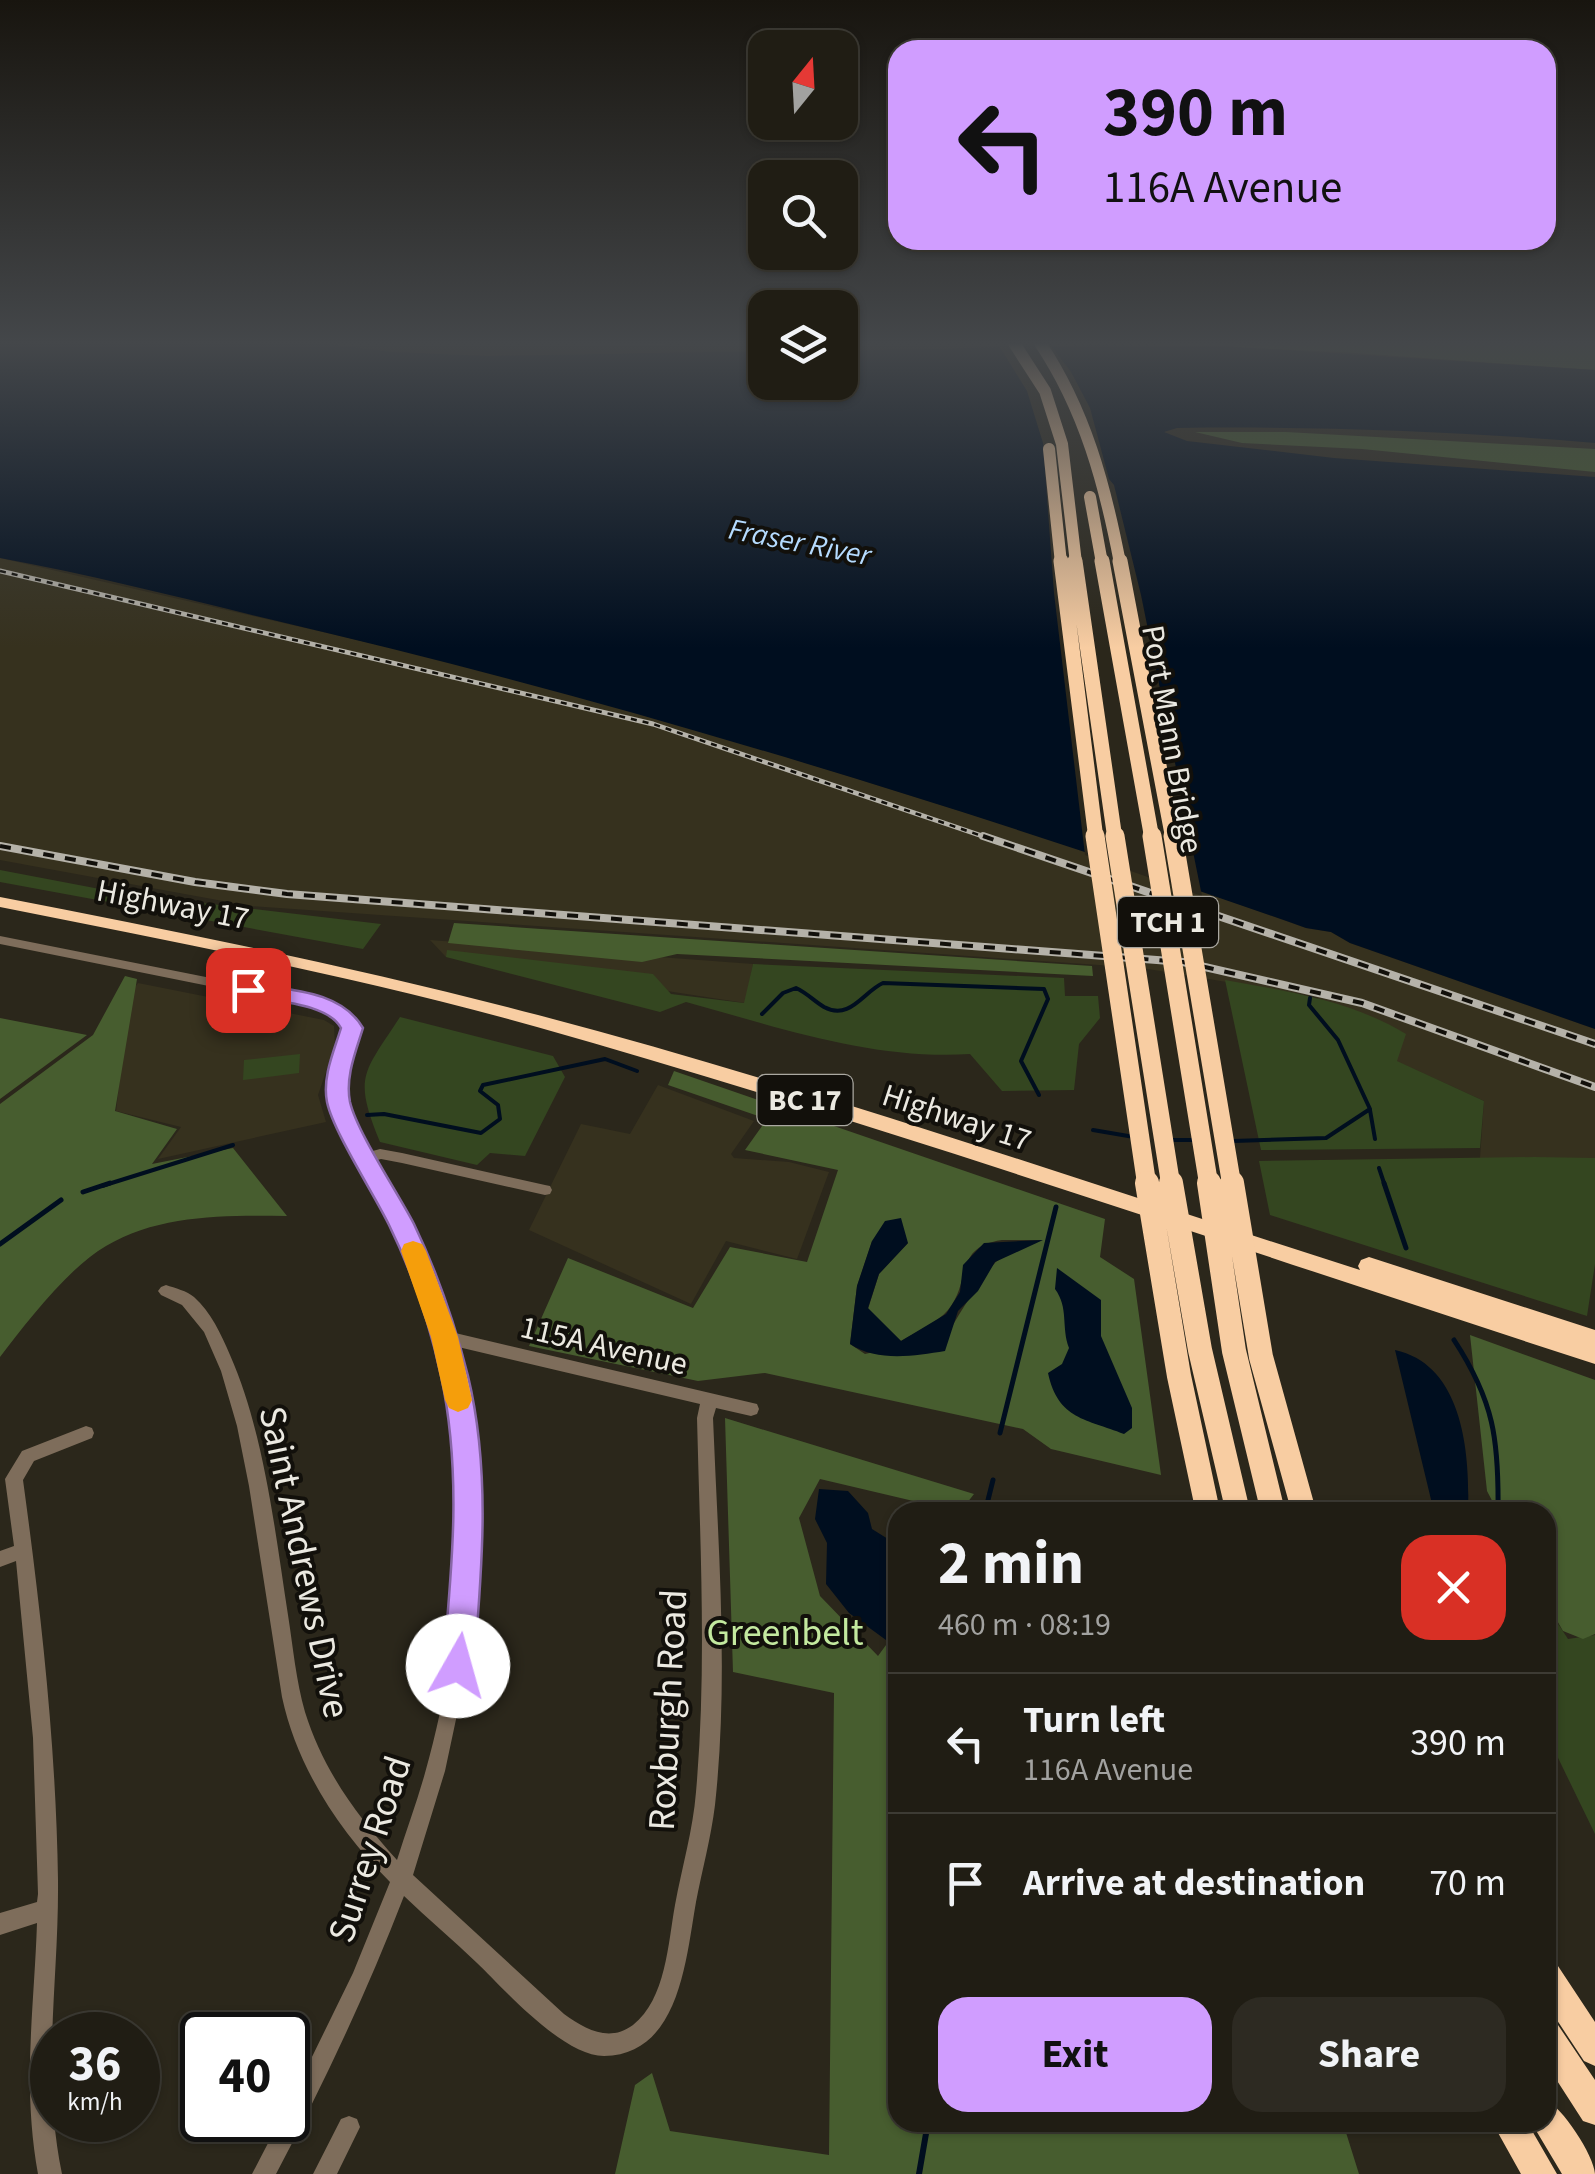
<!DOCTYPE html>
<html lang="en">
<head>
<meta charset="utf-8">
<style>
  body { margin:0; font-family:"Source Sans 3",sans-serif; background:#2d2a22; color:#f1f3f6; height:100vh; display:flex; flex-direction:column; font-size:38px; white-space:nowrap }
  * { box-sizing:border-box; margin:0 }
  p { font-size:32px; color:#a2a2a0 }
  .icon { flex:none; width:55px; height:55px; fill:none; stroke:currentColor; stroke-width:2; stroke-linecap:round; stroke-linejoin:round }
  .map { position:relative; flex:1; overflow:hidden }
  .details { position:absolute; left:888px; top:1502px; width:668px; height:630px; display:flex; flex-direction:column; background:#201d14; border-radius:30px; box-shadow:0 2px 8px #0004,0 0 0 2px #3d3b34 }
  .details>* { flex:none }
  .guide { position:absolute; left:888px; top:40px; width:668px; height:210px; border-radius:30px; box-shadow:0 2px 8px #0004,0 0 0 2px #3d3b34; background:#d09dff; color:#111; overflow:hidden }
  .needle { width:65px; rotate:18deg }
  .buttons { position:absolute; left:748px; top:30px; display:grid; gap:20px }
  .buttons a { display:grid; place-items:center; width:110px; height:110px; border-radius:20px; background:#201d14; box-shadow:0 2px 8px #0004,0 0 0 2px #3d3b34; font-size:50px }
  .speed { position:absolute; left:30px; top:2012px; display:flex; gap:20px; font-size:50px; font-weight:700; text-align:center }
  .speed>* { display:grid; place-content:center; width:130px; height:130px; border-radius:50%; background:#201d14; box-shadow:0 2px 8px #0004,0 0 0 2px #3d3b34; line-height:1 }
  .speed small { font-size:25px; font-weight:400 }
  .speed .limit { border:5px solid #111; border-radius:15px; background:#fff; color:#111 }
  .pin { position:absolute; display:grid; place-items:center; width:85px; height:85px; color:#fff; margin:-42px; border-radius:20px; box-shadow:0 5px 15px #0006 }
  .me { position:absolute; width:110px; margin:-55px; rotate:7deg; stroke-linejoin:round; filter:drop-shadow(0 0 8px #0008) }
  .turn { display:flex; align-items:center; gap:35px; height:210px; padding:0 50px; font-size:45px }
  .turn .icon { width:130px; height:130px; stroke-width:2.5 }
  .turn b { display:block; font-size:70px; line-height:85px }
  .round { display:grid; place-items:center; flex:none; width:105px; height:105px; border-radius:30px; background:#2d2a22 }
  .summary { display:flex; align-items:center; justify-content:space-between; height:170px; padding:0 50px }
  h1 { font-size:60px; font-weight:700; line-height:75px }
  .cta { display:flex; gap:20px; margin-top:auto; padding:20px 50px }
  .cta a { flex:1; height:115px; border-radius:30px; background:#d09dff; color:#111; font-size:40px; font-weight:700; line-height:115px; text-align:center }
  .cta a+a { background:#2d2a22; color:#f1f3f6 }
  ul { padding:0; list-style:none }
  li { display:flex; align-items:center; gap:30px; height:140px; padding:0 50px; border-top:2px solid #3d3b34 }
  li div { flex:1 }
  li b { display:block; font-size:38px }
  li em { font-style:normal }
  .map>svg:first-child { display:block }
  .built { fill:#36311e }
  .green { fill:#344620 }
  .forest { fill:#475d2f; fill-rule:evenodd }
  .water { fill:#000e1f }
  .pier { fill:#2b271b }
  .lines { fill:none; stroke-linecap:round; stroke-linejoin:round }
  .stream-far2 { stroke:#000e1f; stroke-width:4 }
  .stream-far1 { stroke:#000e1f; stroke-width:5 }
  .stream { stroke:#000e1f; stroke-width:6 }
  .minor { fill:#7e6d5b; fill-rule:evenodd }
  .highway { fill:#f8cda2; fill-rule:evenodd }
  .rail-far1-casing { stroke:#b5b2a9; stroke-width:5 }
  .rail-casing { stroke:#b5b2a9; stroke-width:8 }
  .rail-far1 { stroke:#12100b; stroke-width:2.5; stroke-dasharray:6; stroke-linecap:butt }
  .rail { stroke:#12100b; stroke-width:4; stroke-dasharray:11; stroke-linecap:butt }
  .highway-bridge-far3 { stroke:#f8cda2; stroke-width:12 }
  .highway-bridge-far2 { stroke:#f8cda2; stroke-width:15 }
  .highway-bridge-far1 { stroke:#f8cda2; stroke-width:19 }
  .highway-bridge { stroke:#f8cda2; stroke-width:24 }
  .route { fill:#d09dff; stroke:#8766a6; stroke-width:2.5 }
  .slow { fill:#f59e0b }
  .labels { text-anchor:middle; stroke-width:8; stroke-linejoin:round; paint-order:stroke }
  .far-water-label { font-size:30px; font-style:italic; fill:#b5dbfe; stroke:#12100b }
  .shield { fill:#12100b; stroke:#aaa8a1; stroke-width:2.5 }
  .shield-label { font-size:30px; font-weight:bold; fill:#ebe9e1 }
  .street-label { font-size:32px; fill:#ebe9e1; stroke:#12100b }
  .near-street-label { font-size:38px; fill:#ebe9e1; stroke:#12100b }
  .near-park-label { font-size:38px; fill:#c3e99f; stroke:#12100b }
</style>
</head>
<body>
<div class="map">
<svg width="1595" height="2174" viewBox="0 0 1595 2174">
  <rect width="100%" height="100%" fill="#2b271b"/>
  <path class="built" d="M 0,558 L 454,662 L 659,717 L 1098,854 L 1306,928 L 1331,932 L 1350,943 L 1595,1029 L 1595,1158 L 1480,1158 L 1484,1101 L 1396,1061 L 1316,997 L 1306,995 L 1142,968 L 250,906 L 0,860 Z
    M 430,940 L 753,964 L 745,1003 L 446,957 Z
    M 138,983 L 324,1020 L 334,1026 L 335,1046 L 318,1095 L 326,1122 L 158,1159 L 181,1127 L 116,1111 L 130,994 Z
    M 658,1085 L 754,1121 L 731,1154 L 734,1158 L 789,1162 L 829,1172 L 797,1259 L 726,1241 L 691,1304 L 529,1230 L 581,1124 L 630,1134 Z"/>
  <path class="green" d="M 0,870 L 126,894 L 381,924 L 363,949 L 0,882 Z
    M 447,950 L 653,974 L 671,994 L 744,1003 L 753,964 L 1064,978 L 1065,996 L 1098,996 L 1100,1018 L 1079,1044 L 1074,1090 L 1002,1091 L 970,1054 C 873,1060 781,1028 686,1002 L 660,1012 L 446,957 Z
    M 1225,980 C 1287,991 1352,1001 1406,1034 L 1397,1061 L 1484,1101 L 1480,1148 L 1261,1150 Z
    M 400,1017 L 553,1056 L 565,1077 L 525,1156 L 490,1153 L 477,1165 L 380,1142 C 353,1076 363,1074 400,1017 Z
    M 300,1054 L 299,1073 L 243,1080 L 244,1060 Z
    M 1534,1157 L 1595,1158 L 1595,1264 L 1587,1316 L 1270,1215 L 1259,1161 Z
    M 1545,1604 L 1568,1639 L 1595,1635 L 1595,1834 L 1545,1731 Z"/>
  <path class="forest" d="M 1133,343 L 1595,343 L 1595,370 L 1340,352 Z
    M 1195,432 L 1286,432 L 1595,449 L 1595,472 L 1362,449 L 1242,443 Z
    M 454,923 L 1092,966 L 1093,976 L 677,954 L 642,962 L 448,943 Z
    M 125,976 L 137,979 L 115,1111 L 177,1129 L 152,1164 L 233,1148 L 287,1216 C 228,1215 159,1214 106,1246 C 68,1268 27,1322 0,1357 L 0,1104 L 93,1035 Z
    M 0,1018 L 87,1035 L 0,1099 Z
    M 674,1071 L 1105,1219 L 1100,1257 L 1134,1279 L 1161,1475 L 1051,1449 L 1023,1429 L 765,1373 L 698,1381 L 529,1346 L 568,1258 L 693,1308 L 730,1247 L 807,1262 L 838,1170 L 745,1150 L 767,1119 L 668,1085 ZM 1002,1240 L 1042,1240 C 1028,1247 1010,1252 997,1261 C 989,1267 953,1322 948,1335 L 865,1354 L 850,1344 L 857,1286 L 872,1241 L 908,1243 L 879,1274 L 868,1309 L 901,1341 C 916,1332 937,1323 948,1310 C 972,1281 953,1247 1002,1240 Z
    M 1470,1335 L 1595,1380 L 1595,1634 L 1583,1639 L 1563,1631 L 1545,1600 L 1545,1512 L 1498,1512 L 1487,1491 Z
    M 725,1418 L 974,1494 L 960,1512 L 820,1479 L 799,1518 L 820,1596 L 878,1656 L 897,1630 L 898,2122 L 1343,2123 L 1359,2174 L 615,2174 L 635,2085 L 652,2073 L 670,2131 L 829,2155 L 834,1693 L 733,1672 Z"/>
  <path class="water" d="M 320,343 L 392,352 L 488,356 L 765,351 L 765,382 L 840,382 L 840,351 L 1091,345 L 1222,346 L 1595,370 L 1595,443 C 1456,431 1317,426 1177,428 L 1164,432 L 1187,441 L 1334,458 L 1595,477 L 1595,1029 L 1350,943 L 1331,932 L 1306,928 C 967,808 623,702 273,620 C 182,598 92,575 0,558 L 0,344 Z
    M 901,1218 L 908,1243 L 879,1274 L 868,1308 L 901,1341 L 946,1314 L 960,1292 L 963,1265 L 984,1243 L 1043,1240 L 995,1262 L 978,1291 L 958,1311 L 945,1351 C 914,1356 877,1362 850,1344 L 857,1286 L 872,1241 L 885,1221 Z
    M 1057,1268 L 1101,1300 L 1101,1336 L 1132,1408 L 1132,1428 L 1124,1434 C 1087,1419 1058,1420 1048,1373 L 1062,1364 L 1069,1348 C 1061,1327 1069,1308 1055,1289 Z
    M 1395,1350 C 1464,1365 1470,1455 1468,1512 L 1434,1512 Z
    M 819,1489 L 848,1491 L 868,1513 L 872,1529 L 888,1539 L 897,1537 L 897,1611 L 886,1640 L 849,1613 L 826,1584 L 827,1543 L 815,1519 Z"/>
  <path class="pier" d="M 1049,343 L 1071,372 L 1090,408 L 1109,479 L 1114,485 L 1141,595 L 1202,896 L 1085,855 L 1054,593 L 1043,443 L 1027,391 L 998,344 Z"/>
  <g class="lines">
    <path class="stream-far2" d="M 762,1014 L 783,993 L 796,988 C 807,993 814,1001 824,1007 C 850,1021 863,992 883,983 L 1044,989 L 1048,999 L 1021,1061 L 1039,1095
      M 1370,1110 L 1375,1139
      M 367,1115 L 384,1114 L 481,1133 L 500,1119 L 498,1105 L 480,1091 L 483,1085 L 605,1059 L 637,1071
      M 1093,1130 L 1134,1137
      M 1168,1140 L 1193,1140
      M 1233,1141 L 1326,1138 L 1370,1109 L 1338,1040 L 1309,1005 L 1310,998
      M 1379,1168 L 1385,1186
      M 102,1186 L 233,1145"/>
    <path class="stream-far1" d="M 1384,1183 L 1406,1248
      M 83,1192 L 110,1183
      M 0,1244 L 61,1200
      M 1454,1340 C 1494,1401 1499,1440 1498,1512
      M 1000,1433 L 1056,1207
      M 985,1512 L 993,1480"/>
    <path class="stream" d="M 919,2174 L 928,2122"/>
    <path class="minor" d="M 476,343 L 667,343 L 664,345 Z
      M 0,936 L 321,1000 L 350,1012 L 359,1027 C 343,1087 336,1097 369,1152 L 380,1149 L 402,1153 L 545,1185 L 550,1186 L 552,1190 L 550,1194 L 545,1195 L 402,1163 L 381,1159 L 374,1161 L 419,1246 L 451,1332 L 757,1404 L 759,1409 L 757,1414 L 751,1416 L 716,1408 L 713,1418 C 718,1546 729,1677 715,1805 C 711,1838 702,1870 696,1902 C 686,1958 680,2055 604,2056 C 563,2056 505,1990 477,1963 C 453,1940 428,1919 404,1896 C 367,1992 324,2083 276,2174 L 252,2174 L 280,2120 L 288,2120 L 288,2106 L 353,1973 L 390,1882 C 339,1831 297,1767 282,1697 L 249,1486 L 237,1426 L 221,1371 L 204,1332 L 182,1305 L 161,1295 L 158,1291 L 161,1287 L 166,1285 C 175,1288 187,1291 194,1297 C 211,1312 221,1334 230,1355 C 264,1432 275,1531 288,1615 C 293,1647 296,1681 305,1712 C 323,1770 357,1816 397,1860 C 406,1831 417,1802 425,1773 C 465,1632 474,1479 436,1337 C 423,1288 403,1240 380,1196 C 365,1168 336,1132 332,1101 C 328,1076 339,1051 345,1027 L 340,1018 L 318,1008 L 0,944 ZM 454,1346 L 700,1404 L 697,1418 C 700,1543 707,1668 696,1792 C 693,1830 682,1867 675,1905 C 668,1943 666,1999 633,2025 C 609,2043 585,2029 564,2014 L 413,1875 L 445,1771 L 468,1663 L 479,1555 L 474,1446 Z
      M 86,1426 L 92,1428 L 94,1433 L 92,1438 L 34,1461 L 23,1480 C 41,1612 56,1745 58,1880 C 59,1982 41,2072 62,2174 L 38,2174 C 22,2085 34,2011 37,1923 L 0,1935 L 0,1913 L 37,1902 L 38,1894 L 33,1738 L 18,1582 L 16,1561 L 0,1567 L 0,1551 L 14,1546 L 5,1479 L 8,1474 L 22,1451 Z
      M 349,2116 L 357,2119 L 360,2127 L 337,2174 L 313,2174 L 341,2119 Z"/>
    <path class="highway" d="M 0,897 C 181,932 360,968 538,1015 C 815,1088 1087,1183 1360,1270 L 1358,1266 L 1361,1260 L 1369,1257 L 1595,1330 L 1595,1364 C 1243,1250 893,1128 537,1027 C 360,977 180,943 0,907 Z
      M 1545,1958 L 1556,1963 L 1595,2022 L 1595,2066 L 1584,2061 L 1545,2002 Z
      M 1545,2017 L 1556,2022 L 1595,2080 L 1595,2125 L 1583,2121 L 1545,2062 Z
      M 1545,2099 C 1562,2107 1594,2155 1595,2174 L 1562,2174 L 1531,2122 L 1545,2122 Z
      M 1492,2122 L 1527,2122 L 1557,2174 L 1521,2174 Z"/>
    <g class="rail-far1-casing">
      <path id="rail-far1" d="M 0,571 L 653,724 L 991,839"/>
    </g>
    <g class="rail-casing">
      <path id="rail" d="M 983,836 L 1595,1044
        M 0,846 L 195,882 L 287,894 L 1183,962 L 1362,1003 L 1595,1087"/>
    </g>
    <use href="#rail-far1" class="rail-far1"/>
    <use href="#rail" class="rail"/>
    <path class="highway-bridge-far3" d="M 1014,343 L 1045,391 L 1062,444 L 1076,563
      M 1040,343 C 1085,410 1105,485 1120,563
      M 1049,449 L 1061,563
      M 1090,497 L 1102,563"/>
    <path class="highway-bridge-far2" d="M 1061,561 L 1096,839
      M 1075,561 L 1115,839
      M 1102,561 L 1152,839
      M 1120,561 L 1173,839"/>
    <path class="highway-bridge-far1" d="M 1095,836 L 1147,1186
      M 1115,836 L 1171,1186
      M 1152,836 L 1209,1186
      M 1173,836 L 1232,1186"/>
    <path class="highway-bridge" d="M 1147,1183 L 1179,1376 L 1208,1512
      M 1171,1183 L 1200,1350 L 1238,1512
      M 1209,1183 L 1234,1351 L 1273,1512
      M 1232,1183 L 1261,1357 L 1304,1512"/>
  </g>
  <linearGradient id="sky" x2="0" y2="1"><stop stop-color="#18150f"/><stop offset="0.53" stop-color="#44474a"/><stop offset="1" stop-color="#44474a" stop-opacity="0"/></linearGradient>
  <rect width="1595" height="648" fill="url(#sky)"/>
  <path class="route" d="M 248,983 C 288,990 341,990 363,1028 C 356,1051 345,1077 350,1102 C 357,1132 398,1193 414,1224 C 437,1272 455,1324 468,1376 C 491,1472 482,1569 474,1666 L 469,1676 L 458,1680 L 447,1676 L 443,1666 C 452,1569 462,1473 441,1376 C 430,1325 412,1272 389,1225 C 374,1194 333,1131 327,1102 C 322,1077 334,1051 341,1028 C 326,1001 268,1002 241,994 L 238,990 Z"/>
  <path class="slow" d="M 413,1241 L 422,1244 L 426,1251 L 458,1337 L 472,1400 L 468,1408 L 458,1412 L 449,1408 L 445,1400 L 431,1337 L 401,1251 L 404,1244 Z"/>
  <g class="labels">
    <g class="far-water-label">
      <text transform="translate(800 542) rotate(11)" y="10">Fraser River</text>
    </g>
    <g class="shield">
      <rect x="1118" y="897" width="100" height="50" rx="8"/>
      <rect x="757.5" y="1075" width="95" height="50" rx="8"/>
    </g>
    <g class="shield-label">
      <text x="1168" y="932">TCH 1</text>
      <text x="805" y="1110">BC 17</text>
    </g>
    <g class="street-label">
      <text transform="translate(1173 739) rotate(80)" y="11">Port Mann Bridge</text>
      <text transform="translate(173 904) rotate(11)" y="11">Highway 17</text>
      <text transform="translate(957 1117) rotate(18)" y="11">Highway 17</text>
      <text transform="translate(604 1345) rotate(13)" y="11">115A Avenue</text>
    </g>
    <g class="near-street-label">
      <text transform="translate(305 1562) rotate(78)" y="13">Saint Andrews Drive</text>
      <text transform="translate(667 1710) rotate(-87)" y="13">Roxburgh Road</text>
      <text transform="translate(369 1849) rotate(-72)" y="13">Surrey Road</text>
    </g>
    <g class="near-park-label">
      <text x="785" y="1645">Greenbelt</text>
    </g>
  </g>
</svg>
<div class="buttons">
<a><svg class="needle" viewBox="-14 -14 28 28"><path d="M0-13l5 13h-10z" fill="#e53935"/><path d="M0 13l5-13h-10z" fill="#a2a2a0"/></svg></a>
<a><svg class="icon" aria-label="search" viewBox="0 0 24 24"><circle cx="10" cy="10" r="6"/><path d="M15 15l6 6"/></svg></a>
<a><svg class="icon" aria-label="layers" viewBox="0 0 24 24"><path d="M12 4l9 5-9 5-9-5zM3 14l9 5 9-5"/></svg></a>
</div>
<div class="speed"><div>36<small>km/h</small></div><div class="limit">40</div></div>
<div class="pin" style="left:248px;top:990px;background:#d93025"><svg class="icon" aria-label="arrive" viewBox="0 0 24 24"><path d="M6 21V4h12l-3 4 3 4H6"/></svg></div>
<svg class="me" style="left:458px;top:1666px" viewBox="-20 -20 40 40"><circle r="19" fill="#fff"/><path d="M0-13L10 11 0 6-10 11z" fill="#d09dff"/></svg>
<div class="guide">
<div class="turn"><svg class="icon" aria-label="left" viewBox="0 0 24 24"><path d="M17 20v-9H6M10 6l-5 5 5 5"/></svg><div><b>390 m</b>116A Avenue</div></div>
</div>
<section class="details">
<div class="summary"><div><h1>2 min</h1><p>460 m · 08:19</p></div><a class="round" style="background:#d93025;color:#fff"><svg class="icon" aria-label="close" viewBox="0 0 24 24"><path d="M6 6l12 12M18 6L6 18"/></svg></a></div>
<ul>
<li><svg class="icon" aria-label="left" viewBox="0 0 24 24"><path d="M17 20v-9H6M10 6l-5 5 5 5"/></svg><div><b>Turn left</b><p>116A Avenue</p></div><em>390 m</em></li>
<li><svg class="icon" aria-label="arrive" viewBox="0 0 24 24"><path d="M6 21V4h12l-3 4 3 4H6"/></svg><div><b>Arrive at destination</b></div><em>70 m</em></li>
</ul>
<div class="cta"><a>Exit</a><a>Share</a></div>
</section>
</div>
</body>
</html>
